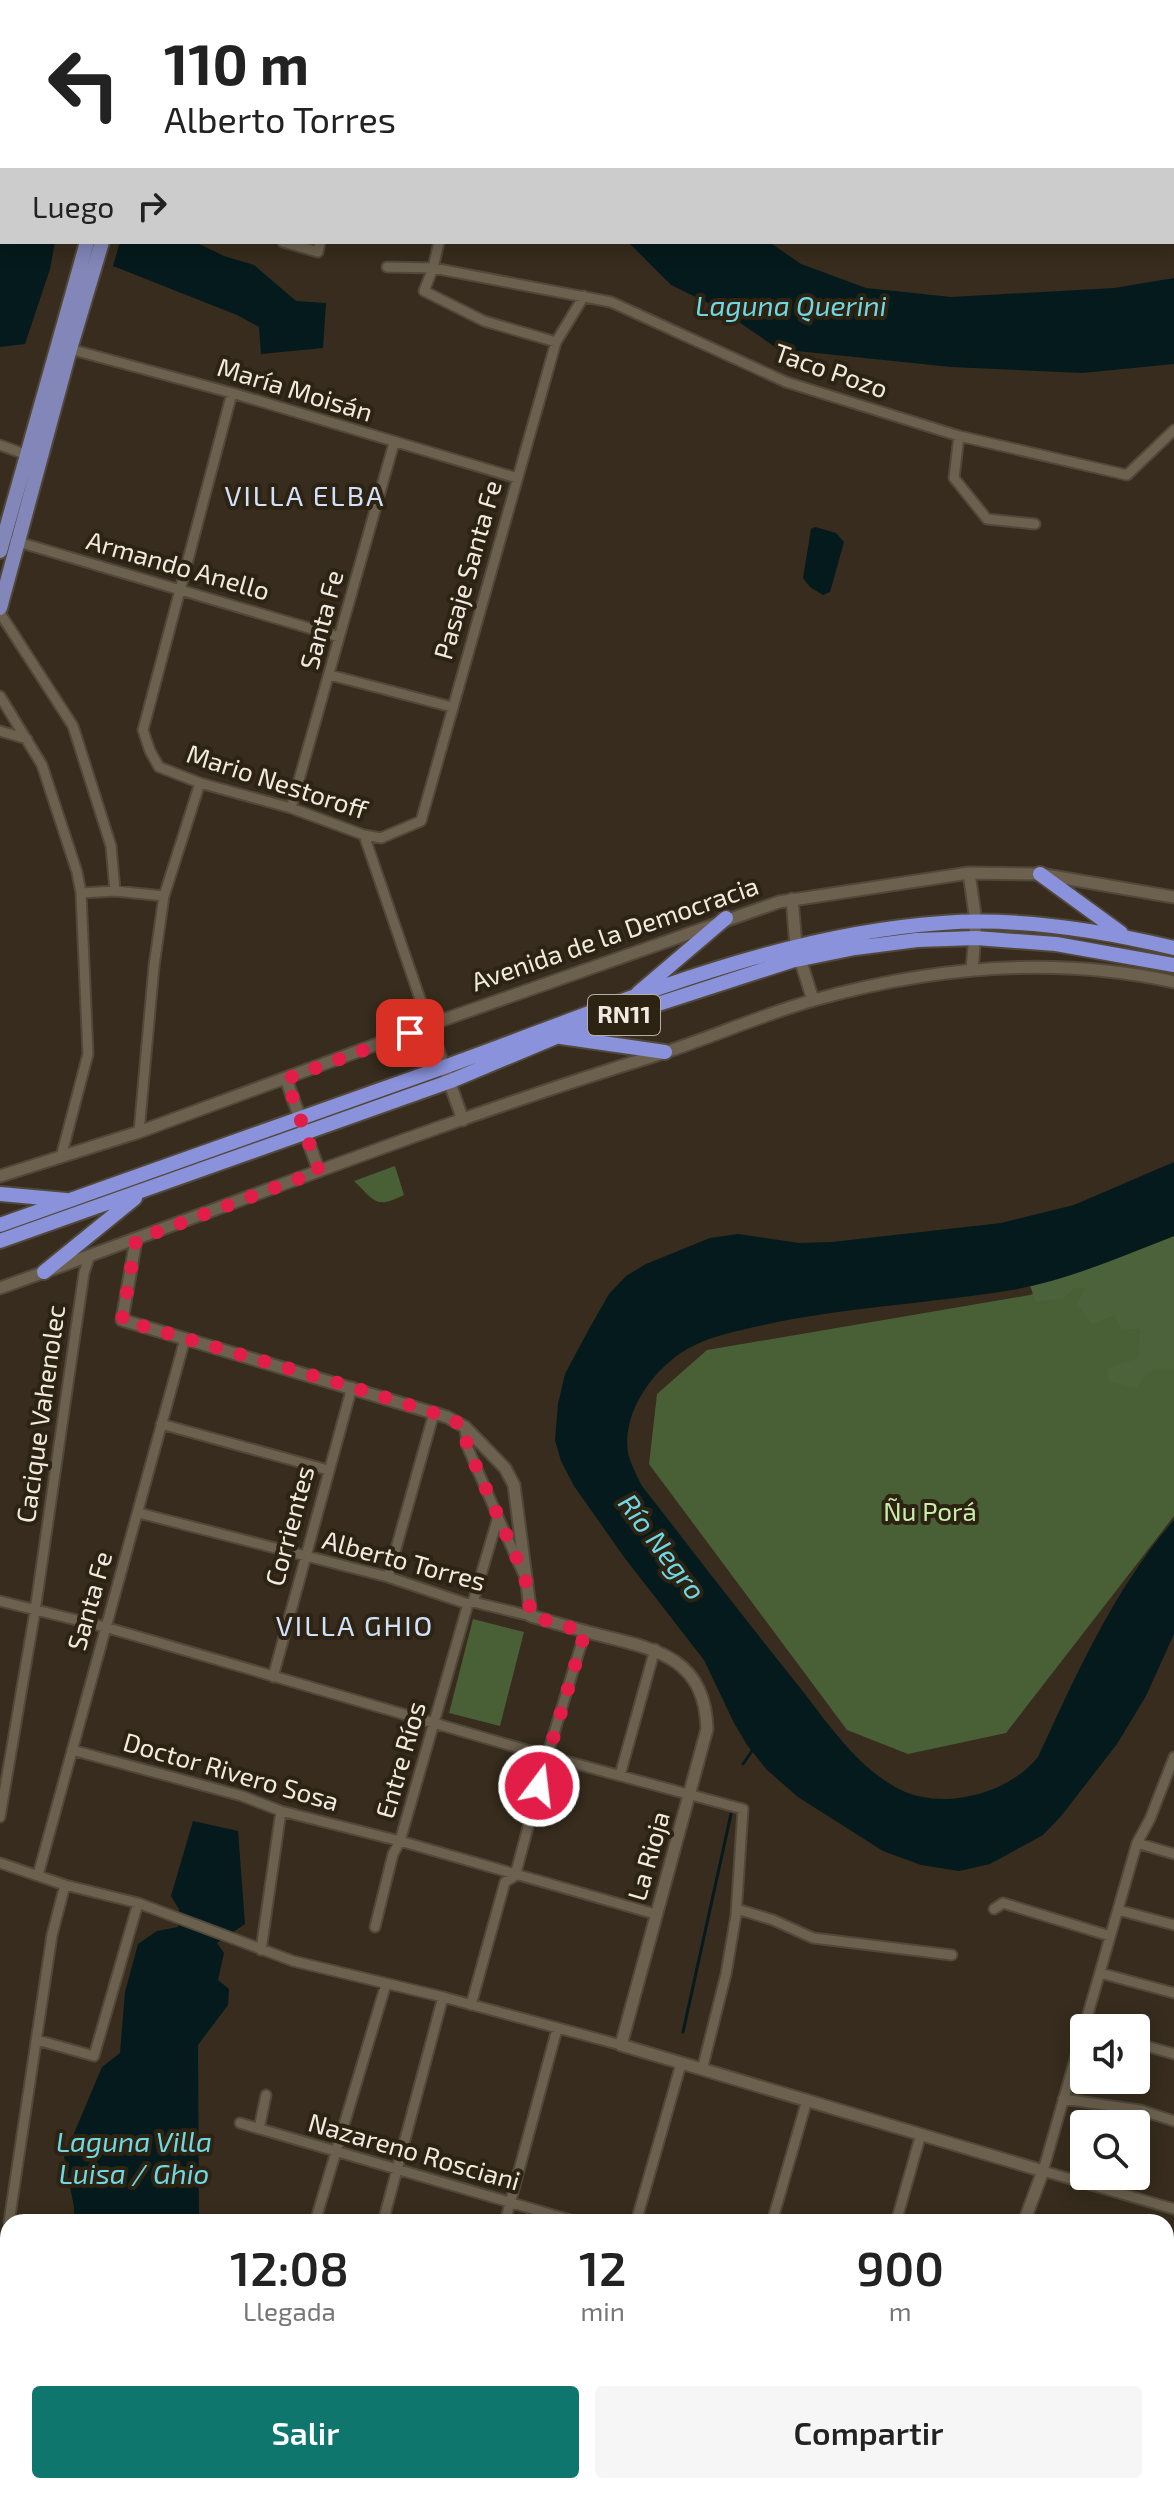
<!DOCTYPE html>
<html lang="es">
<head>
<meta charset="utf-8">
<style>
  body { margin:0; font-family:"Exo 2",sans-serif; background:#f6f6f6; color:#222; height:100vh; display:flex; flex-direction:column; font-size:30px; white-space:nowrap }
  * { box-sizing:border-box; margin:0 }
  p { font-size:26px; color:#767676 }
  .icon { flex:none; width:44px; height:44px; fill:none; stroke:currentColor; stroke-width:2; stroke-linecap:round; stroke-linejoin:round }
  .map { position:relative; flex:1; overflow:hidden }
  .details { position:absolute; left:0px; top:2214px; width:1174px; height:280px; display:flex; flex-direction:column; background:#fff; border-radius:24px 24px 0 0; box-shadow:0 4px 20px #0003 }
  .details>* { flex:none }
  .hud { position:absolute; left:0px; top:0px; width:1174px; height:244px; box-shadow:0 4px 20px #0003; background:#fff; color:#222; overflow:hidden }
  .controls { position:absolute; left:1070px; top:2014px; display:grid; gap:16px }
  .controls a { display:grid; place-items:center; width:80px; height:80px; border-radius:8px; background:#fff; box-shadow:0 4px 20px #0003; font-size:40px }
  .pin { position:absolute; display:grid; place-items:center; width:68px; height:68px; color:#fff; margin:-34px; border-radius:16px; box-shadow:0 4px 12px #0006 }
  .me { position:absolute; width:88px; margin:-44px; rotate:15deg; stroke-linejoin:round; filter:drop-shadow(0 0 6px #0008) }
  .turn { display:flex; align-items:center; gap:28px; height:168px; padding:0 32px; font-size:36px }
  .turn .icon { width:104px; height:104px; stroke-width:2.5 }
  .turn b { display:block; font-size:56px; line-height:68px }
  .then { display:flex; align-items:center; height:76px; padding:0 32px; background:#0003; gap:16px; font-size:30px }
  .eta { display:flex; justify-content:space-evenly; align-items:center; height:136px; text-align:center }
  .eta b { font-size:48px; font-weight:600; line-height:56px }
  .primary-button { display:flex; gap:16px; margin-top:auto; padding:16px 32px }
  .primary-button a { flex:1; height:92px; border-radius:8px; background:#0f766e; color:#fff; font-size:32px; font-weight:600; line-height:92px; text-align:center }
  .primary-button a+a { background:#f6f6f6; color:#222 }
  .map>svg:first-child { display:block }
  .green { fill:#496037 }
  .forest { fill:#4c623a }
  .water { fill:#051a1c }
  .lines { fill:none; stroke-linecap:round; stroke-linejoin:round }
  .stream { stroke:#051a1c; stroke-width:3 }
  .minor-casing { stroke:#51483a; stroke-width:13 }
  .tertiary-casing { stroke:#51483a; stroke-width:15 }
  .primary-casing { stroke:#51483a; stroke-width:18 }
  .trunk-casing { stroke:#51483a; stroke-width:18 }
  .minor { stroke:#6c614f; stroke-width:9 }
  .tertiary { stroke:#6c614f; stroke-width:11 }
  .primary { stroke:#8286b8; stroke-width:14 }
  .trunk { stroke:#8a92db; stroke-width:14 }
  .route { stroke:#e11d48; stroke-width:14; stroke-dasharray:0 25.2 }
  .labels { text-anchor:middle; stroke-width:8; stroke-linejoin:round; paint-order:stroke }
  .shield { fill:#2d2313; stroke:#b6aea2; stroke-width:2 }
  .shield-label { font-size:24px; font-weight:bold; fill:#f1eae0 }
  .street-label { font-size:26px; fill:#f1eae0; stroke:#2d2313 }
  .park-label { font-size:26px; fill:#c8eeaa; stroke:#2d2313 }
  .water-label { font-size:28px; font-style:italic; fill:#70d8e5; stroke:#2d2313 }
  .neighbourhood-label { font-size:28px; letter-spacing:2px; fill:#d2e1fb; stroke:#2d2313 }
</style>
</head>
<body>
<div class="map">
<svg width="1174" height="2494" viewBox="0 0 1174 2494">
  <rect width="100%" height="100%" fill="#372c1d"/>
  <path class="green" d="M 395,1166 L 404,1195 C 375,1209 376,1202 354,1181 Z
    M 1174,1241 L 1174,1516 L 1006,1733 L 908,1754 L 847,1730 L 649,1464 L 657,1394 L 707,1350 L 1030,1295 Z
    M 473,1619 L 524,1632 L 500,1726 L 449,1713 Z"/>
  <path class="forest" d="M 1174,1236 L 1174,1369 C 1152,1368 1149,1369 1137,1388 L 1109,1381 L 1109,1368 L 1138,1358 L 1140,1329 L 1122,1329 L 1114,1315 L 1092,1324 L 1077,1304 L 1085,1288 L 1075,1288 L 1063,1298 L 1036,1302 L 1030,1286 L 1087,1269 Z"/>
  <path class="water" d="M 0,182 L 2,242 L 55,242 L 50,269 L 25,344 L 0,347 Z
    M 120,242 L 195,242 L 224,256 L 254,265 L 296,301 L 326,303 L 323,348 L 261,354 L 259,327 L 237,315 L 113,266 Z
    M 628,242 L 769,242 L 801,264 L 866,288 L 951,297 L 1114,288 L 1174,278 L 1174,364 L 1082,373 L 951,367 L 778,349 L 720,309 L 671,285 Z
    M 815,527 L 836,533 L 844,542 L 830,592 L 823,595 L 810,587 L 803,578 L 811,529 Z
    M 1174,1162 L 1174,1236 C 1121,1257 1068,1280 1012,1290 C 928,1304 842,1307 759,1326 C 738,1331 715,1335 695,1345 C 658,1362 621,1410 628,1453 C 631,1465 637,1476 642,1486 C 695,1554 747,1622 801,1689 C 829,1725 857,1767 899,1789 C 942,1811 1007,1795 1038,1757 C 1076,1675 1114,1589 1174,1520 L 1174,1634 L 1146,1696 L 1117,1744 L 1062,1815 L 1043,1835 L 990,1864 L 959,1871 L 921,1865 L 883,1851 L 798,1797 L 767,1770 L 747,1745 L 734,1723 L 704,1660 L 624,1557 L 574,1486 L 561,1461 L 555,1440 L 558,1404 L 565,1374 L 589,1329 L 609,1294 L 626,1276 L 646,1264 L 710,1238 L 738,1234 L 799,1243 L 832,1242 L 1001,1223 L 1074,1205 Z
    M 193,1821 L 238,1831 L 245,1924 L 217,1943 L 224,1953 L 218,1980 L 229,1989 L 228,2005 L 198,2045 L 199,2222 L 74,2222 L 74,2207 L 64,2157 L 102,2067 L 120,2053 L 125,1992 L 138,1944 L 157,1931 L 178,1927 L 179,1909 L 171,1896 Z
    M 669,2486 L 779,2486 L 777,2494 L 649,2494 Z"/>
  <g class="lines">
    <path class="stream" d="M 743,1764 L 752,1751
      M 683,2032 L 731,1814"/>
    <g class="minor-casing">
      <path id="minor" d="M 769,0 L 774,2
        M 960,0 L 961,2
        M 391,2 L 391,0
        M 489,2 L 490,0
        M 594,2 L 595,0
        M 782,2 L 790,0
        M 0,49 L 2,49
        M 1172,96 L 1174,96
        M 0,144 L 2,144
        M 283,242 L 318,252 L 320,242
        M 439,242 L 433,268 L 424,291 L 484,321 L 556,342
        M 387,267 L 433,268 L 611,302 L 786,382 L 959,436 L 1127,475 L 1174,430
        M 66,348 L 232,393 L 517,478
        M 232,393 L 147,715 L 143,730 L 150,751 L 159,767 L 200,783 L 291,808 L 364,835 L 381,838 L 421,821 L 556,342 L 584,296
        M 959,436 L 954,478 L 987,519 L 1035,524
        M 0,445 L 27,455
        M 15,541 L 339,637
        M 0,613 L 73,726 L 111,846 L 115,891
        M 330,675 L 452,707
        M 0,696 L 42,765 L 77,872 L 81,893 L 88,1054 L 61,1157
        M 0,731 L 27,739
        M 291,808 L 394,443
        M 364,835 L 429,1025
        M 81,893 L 115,891 L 164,896
        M 139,1132 L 154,966 L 164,896 L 200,783
        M 161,1424 L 328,1470
        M 465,1427 L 467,1446 L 498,1517 L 473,1602
        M 139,1513 L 388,1577 L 468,1604 L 473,1602 L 531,1616
        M 498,1517 L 523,1573
        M 388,1577 L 434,1413
        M 0,1601 L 105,1627 L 547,1756 L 743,1809 L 736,1915 L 726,1974 L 702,2070
        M 273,1677 L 352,1387
        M 72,1750 L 242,1796 L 281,1811 L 400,1841 L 655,1914
        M 1174,1757 L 1150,1819 L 1137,1843 L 1043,2171 L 1174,2209
        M 620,1775 L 655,1649
        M 0,1817 L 35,1611 L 84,1273 L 90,1255
        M 1137,1843 L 1174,1854
        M 0,1863 L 65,1885 L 138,1903 L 293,1961 L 443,1997 L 621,2045
        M 38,1875 L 185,1339
        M 737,1909 L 773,1920 L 813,1938 L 952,1955
        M 994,1909 L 1003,1903 L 1110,1936
        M 1118,1910 L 1174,1925
        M 375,1927 L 393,1854 L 400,1841 L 468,1604
        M 261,1950 L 281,1811
        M 1100,1973 L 1174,1993
        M 471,2005 L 505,1882 L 515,1876 L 547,1756 L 585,1632
        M 37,2040 L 94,2056 L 138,1903
        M 1136,2043 L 1174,2054
        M 1063,2099 L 1140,2110 L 1174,2121
        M 240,2123 L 577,2222
        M 259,2129 L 266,2095
        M 9,2222 L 52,1935 L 65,1885
        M 315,2222 L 386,1984
        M 383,2222 L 443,1997
        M 505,2222 L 557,2029
        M 636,2222 L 681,2064
        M 772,2222 L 807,2100
        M 896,2222 L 921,2134
        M 0,2283 L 8,2231
        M 0,2293 L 8,2295
        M 1166,2340 L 1174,2342
        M 0,2375 L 8,2377
        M 5,2494 L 8,2482
        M 180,2494 L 182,2486
        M 306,2494 L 308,2486
        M 562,2494 L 564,2486
        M 817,2494 L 819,2486
        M 1041,2494 L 1043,2486"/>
    </g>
    <g class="tertiary-casing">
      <path id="tertiary" d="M 969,873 L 976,922 L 972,970
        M 792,899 L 796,946 L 813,1000
        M 429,1025 L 463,1120
        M 286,1079 L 319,1171
        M 0,1176 L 139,1132 L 440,1021 L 779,902 L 969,873 L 1040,874 L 1174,897
        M 136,1240 L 122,1320 L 447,1417 L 465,1427 L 505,1468 L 514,1485 L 531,1616 C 555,1623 579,1630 603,1636 C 660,1650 705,1660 707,1729 L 621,2045 L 1043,2171 L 1024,2222
        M 0,1288 C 219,1210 435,1123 657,1055 C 710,1038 761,1015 814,1000 C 932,967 1053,955 1174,982
        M 947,2494 L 950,2486"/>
    </g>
    <g class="primary-casing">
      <path id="primary" d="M 154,2 L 155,0
        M 171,2 L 172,0
        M 0,551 L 87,242
        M 0,608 L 70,349 L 102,242"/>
    </g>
    <g class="trunk-casing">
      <path id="trunk" d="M 1040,874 L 1121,933
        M 638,993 L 726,918
        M 561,1037 L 665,1052
        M 0,1194 L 66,1200
        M 0,1225 C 149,1173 298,1120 447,1066 C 608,1008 770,935 942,923 C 1019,917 1099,930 1174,948
        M 0,1241 L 451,1081 L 556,1037 L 791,961 L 855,948 L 917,940 L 976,938 L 1056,944 L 1174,965
        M 44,1272 L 135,1198"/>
    </g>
    <use href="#minor" class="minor"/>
    <use href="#tertiary" class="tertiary"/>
    <use href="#primary" class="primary"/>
    <use href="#trunk" class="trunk"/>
  </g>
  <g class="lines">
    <path class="route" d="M 410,1033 L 286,1079 L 319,1171 L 136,1240 L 122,1320 L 352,1387 L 447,1417 L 465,1427 L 467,1446 L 525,1577 L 531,1616 L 585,1632 L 539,1786"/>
  </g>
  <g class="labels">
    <rect class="shield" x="588" y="995" width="72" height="40" rx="6"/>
    <g class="shield-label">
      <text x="624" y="1023">RN11</text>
    </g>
    <g class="street-label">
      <text transform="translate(831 371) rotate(19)" y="9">Taco Pozo</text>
      <text transform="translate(295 390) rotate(17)" y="9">María Moisán</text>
      <text transform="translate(178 566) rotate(16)" y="9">Armando Anello</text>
      <text transform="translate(468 570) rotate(-74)" y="9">Pasaje Santa Fe</text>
      <text transform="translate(322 620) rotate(-75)" y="9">Santa Fe</text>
      <text transform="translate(277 782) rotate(18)" y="9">Mario Nestoroff</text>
      <text transform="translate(615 934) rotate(-19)" y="9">Avenida de la Democracia</text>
      <text transform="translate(41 1414) rotate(-82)" y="9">Cacique Vahenolec</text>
      <text transform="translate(290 1526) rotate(-75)" y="9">Corrientes</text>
      <text transform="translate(404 1561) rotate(15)" y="9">Alberto Torres</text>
      <text transform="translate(90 1601) rotate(-74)" y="9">Santa Fe</text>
      <text transform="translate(401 1760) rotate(-74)" y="9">Entre Ríos</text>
      <text transform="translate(231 1772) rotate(16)" y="9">Doctor Rivero Sosa</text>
      <text transform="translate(649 1856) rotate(-74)" y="9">La Rioja</text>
      <text transform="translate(414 2152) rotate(16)" y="9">Nazareno Rosciani</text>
    </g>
    <g class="park-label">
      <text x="930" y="1521">Ñu Porá</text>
    </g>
    <g class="water-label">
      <text x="791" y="316">Laguna Querini</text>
      <text transform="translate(662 1547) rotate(53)" y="10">Río Negro</text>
      <text x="134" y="2152">Laguna Villa<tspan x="134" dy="32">Luisa / Ghio</tspan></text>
    </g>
    <g class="neighbourhood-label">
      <text x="305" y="506">VILLA ELBA</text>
      <text x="355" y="1636">VILLA GHIO</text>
    </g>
  </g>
</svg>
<div class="controls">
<a><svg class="icon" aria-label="sound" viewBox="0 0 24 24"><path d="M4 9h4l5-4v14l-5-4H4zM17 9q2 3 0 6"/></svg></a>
<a><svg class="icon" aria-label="search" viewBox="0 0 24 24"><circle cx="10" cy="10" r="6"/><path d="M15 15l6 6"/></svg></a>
</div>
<div class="pin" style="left:410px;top:1033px;background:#d93025"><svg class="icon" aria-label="arrive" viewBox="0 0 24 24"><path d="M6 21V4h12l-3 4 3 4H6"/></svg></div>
<svg class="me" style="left:539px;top:1786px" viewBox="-20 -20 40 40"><circle r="17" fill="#e11d48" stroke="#fff" stroke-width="3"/><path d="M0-11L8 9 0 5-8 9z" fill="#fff"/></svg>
<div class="hud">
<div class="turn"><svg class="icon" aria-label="left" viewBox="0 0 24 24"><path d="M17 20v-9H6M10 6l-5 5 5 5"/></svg><div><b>110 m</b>Alberto Torres</div></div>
<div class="then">Luego<svg class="icon" aria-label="right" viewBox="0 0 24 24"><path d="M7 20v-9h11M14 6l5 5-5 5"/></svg></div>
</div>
<section class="details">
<div class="eta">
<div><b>12:08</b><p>Llegada</p></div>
<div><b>12</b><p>min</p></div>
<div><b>900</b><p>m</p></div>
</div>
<div class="primary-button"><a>Salir</a><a>Compartir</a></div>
</section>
</div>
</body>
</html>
